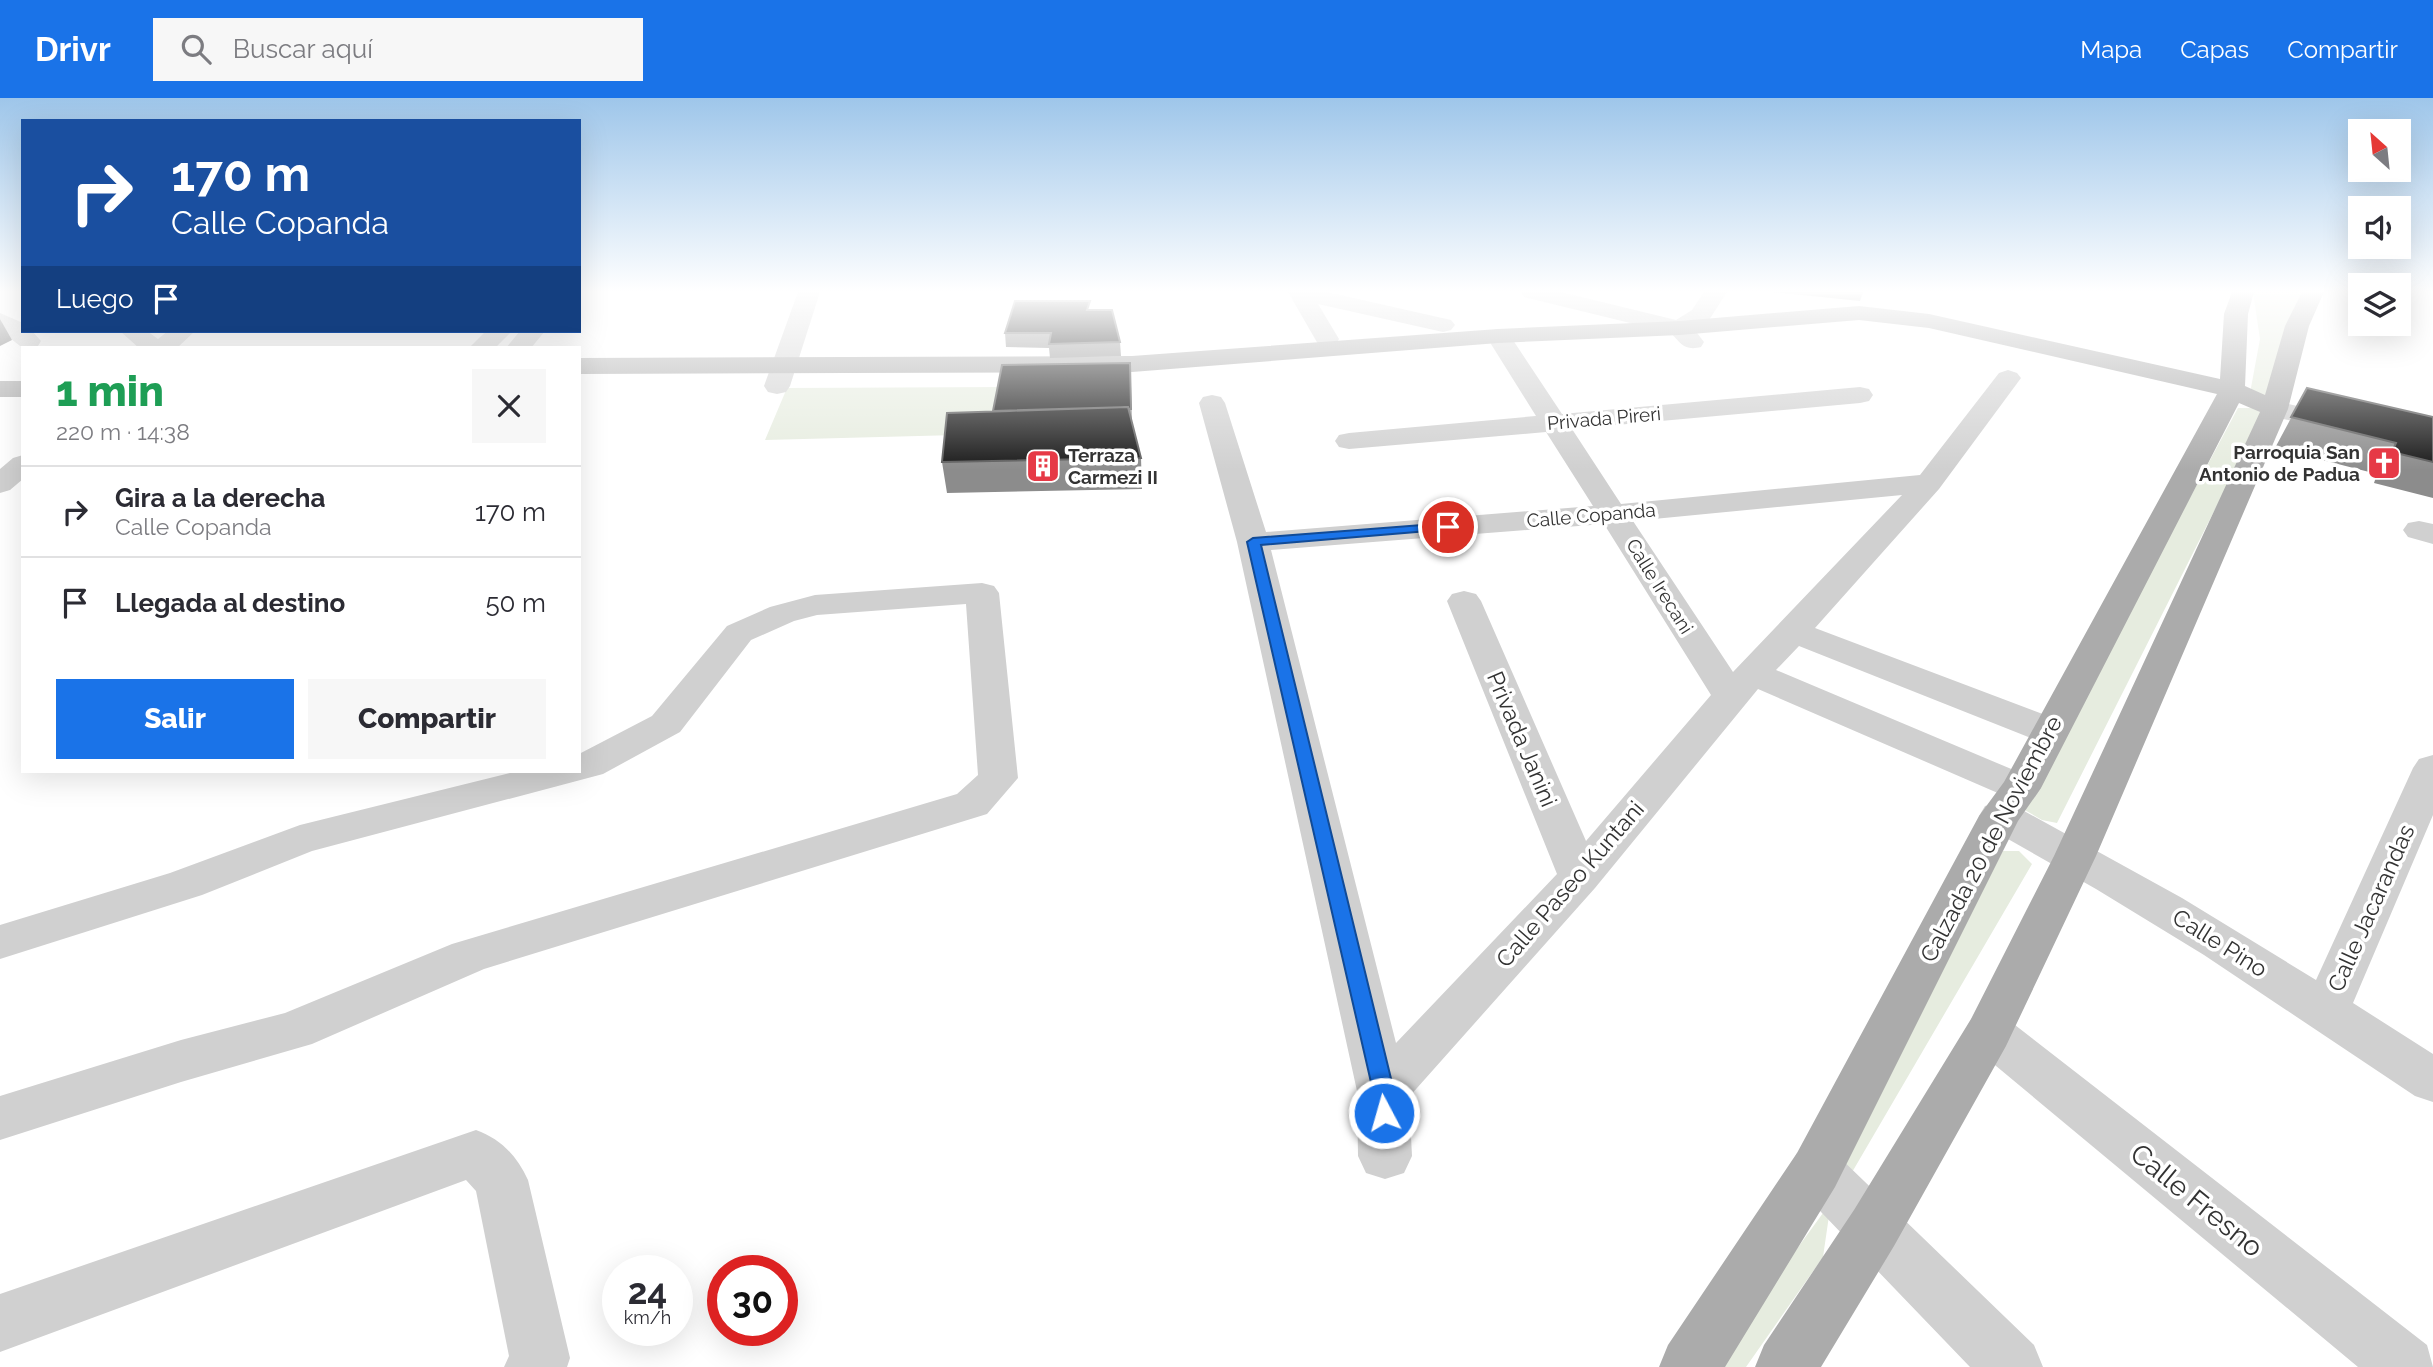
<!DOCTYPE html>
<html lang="es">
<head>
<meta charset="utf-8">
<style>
  body { margin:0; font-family:Raleway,sans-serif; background:#f7f7f7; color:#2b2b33; height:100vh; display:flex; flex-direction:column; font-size:26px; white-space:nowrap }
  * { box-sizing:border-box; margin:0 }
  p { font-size:23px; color:#7c7c81 }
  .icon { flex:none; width:38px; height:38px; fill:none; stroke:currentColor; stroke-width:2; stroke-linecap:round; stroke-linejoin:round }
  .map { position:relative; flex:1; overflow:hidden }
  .details { position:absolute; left:21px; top:248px; width:560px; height:427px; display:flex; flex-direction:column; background:#fff; border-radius:0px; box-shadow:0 7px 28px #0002 }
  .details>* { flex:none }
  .hud { position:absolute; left:21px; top:21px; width:560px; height:214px; border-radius:0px; box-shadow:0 7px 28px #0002; background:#1a4fa0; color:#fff; overflow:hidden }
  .needle { width:46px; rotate:333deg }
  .buttons { position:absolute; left:2348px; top:21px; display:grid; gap:14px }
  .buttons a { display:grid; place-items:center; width:63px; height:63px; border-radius:0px; background:#fff; box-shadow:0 7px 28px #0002; font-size:35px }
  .speed { position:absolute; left:602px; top:1157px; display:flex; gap:14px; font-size:35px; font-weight:700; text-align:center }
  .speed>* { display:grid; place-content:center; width:91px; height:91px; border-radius:50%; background:#fff; box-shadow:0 7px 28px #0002; line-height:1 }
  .speed small { font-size:18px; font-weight:400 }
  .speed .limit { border:10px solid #d22; background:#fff; color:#111 }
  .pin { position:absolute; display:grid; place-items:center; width:60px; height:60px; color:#fff; margin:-30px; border:4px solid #fff; border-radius:50%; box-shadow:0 2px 7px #0007 }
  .me { position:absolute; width:77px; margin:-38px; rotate:354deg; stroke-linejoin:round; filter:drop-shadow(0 0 5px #0008) }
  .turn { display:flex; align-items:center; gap:24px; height:147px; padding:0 35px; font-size:32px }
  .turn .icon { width:91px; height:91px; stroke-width:2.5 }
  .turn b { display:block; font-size:49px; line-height:60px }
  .then { display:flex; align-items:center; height:66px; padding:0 35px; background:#0003; gap:14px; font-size:26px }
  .round { display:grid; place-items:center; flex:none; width:74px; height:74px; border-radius:0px; background:#f7f7f7 }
  .summary { display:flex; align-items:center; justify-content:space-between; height:119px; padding:0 35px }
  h1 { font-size:42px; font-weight:800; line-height:52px; color:#1e9e55 }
  .cta { display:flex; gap:14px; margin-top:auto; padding:14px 35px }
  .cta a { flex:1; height:80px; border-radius:0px; background:#1a73e8; color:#fff; font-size:28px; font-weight:800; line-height:80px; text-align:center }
  .cta a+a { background:#f7f7f7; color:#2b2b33 }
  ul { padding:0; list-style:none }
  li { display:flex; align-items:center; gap:21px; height:91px; padding:0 35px; border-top:2px solid #e1e1e2 }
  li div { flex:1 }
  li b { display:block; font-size:26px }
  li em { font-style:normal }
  header { display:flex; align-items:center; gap:42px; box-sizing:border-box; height:98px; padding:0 35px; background:#1a73e8; color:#fff }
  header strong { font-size:33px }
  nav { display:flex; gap:38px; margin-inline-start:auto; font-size:24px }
  .search { width:490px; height:63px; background:#f7f7f7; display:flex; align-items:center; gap:18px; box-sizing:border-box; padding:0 24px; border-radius:0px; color:#7c7c81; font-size:26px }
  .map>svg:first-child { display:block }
  .green { fill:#e6ecdf }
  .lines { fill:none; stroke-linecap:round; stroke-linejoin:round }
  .minor { fill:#d0d0d0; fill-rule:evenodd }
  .major { fill:#ababab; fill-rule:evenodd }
  .wall { fill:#8c8c8c }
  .shaded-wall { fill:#5f5f5f }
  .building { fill:#1a1a1a; stroke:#5f5f5f; stroke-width:2 }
  .route { fill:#1a73e8; stroke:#114b97; stroke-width:2 }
  .labels { text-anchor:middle; stroke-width:7; stroke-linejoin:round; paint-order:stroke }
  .far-street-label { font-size:19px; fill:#333; stroke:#fff }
  .far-poi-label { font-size:19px; font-weight:bold; fill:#333; stroke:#fff; text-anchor:end }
  .street-label { font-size:23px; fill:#333; stroke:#fff }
  .near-street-label { font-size:28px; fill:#333; stroke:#fff }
</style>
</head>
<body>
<header>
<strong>Drivr</strong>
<div class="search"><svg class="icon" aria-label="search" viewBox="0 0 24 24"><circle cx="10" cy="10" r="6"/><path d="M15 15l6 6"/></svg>Buscar aquí</div>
<nav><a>Mapa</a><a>Capas</a><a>Compartir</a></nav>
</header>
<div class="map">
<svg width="2433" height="1269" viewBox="0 0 2433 1269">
  <rect width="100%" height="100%" fill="#fff"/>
  <path class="green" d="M 2253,194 L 2303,194 L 2273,298 L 2260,298 L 2250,295 L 2260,241 Z
    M 1004,289 L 995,336 L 765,342 L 787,290 Z
    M 2238,310 L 2253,310 L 2263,316 L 2057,725 L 2042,722 L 2023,711 Z
    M 2003,753 L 2019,753 L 2032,766 L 1851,1076 L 1830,1066 Z
    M 1831,1104 L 1823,1159 L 1746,1269 L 1711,1269 Z"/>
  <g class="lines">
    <path class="minor" d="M 798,194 L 820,194 L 790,288 L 786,294 L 777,296 L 768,294 L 764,288 Z
      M 1288,194 L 1327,194 L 1451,222 L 1455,227 L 1451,232 L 1443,234 L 1318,206 L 1339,241 L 1336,246 L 1327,248 L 1318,246 Z
      M 1521,194 L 1561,194 L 1676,222 L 1692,212 L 1704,194 L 1727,194 L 1709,222 L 1694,231 L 1704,244 L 1701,249 C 1685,253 1681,246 1671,235 L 1524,199 Z
      M 0,215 L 23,225 L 23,233 L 32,233 L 41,243 L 38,248 L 20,248 L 0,232 Z
      M 1498,231 L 1507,233 L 1562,316 L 1860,289 L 1869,291 L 1873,297 L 1869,303 L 1860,305 L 1572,331 L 1621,406 L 1920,377 L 1999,275 L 2008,272 L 2017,275 L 2021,280 L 1939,391 L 1815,530 L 2064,624 L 2069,633 L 2064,642 L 2050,645 L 2036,642 L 1799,548 L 1776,572 L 2035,681 L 2041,690 L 2035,699 L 2021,703 L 2007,699 L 1758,591 L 1595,790 L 1409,999 L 1412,1058 L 1404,1075 L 1385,1081 L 1366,1075 L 1358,1058 L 1357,993 L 1237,444 L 1199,305 L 1203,299 L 1212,297 L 1221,299 L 1225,305 L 1266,434 L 1593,408 L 1546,334 L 1349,351 L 1339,349 L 1335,343 L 1339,337 L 1349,335 L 1536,318 L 1486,238 L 1489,233 ZM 1902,397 L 1733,574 L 1633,423 ZM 1604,426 L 1711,597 L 1586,743 L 1481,503 L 1476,496 L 1464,493 L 1452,496 L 1447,503 L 1557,776 L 1396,945 L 1271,452 Z
      M 120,233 L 147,233 L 158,241 L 168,233 L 195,233 L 177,250 L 139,250 Z
      M 486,233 L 512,233 L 495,250 L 469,250 Z
      M 520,233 L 545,233 L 531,250 L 506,250 Z
      M 2275,303 L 2408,332 L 2433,333 L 2433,349 L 2408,348 L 2265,317 L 2262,311 L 2265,305 Z
      M 23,357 L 23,381 L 10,392 L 0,395 L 0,371 L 13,360 Z
      M 2419,423 L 2433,426 L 2433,446 L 2408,439 L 2403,432 L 2408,425 Z
      M 982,485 L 994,488 L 999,495 L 1018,680 L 987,716 L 484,871 L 312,946 L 181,984 L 0,1042 L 0,998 L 181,942 L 285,915 L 452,846 L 957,696 L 978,677 L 966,506 L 817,517 L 794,523 L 751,542 L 680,634 L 603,676 L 312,753 L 202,797 L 0,861 L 0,827 L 170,775 L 300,727 L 514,674 L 579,674 L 579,656 L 652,618 L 727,528 L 770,509 L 815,497 Z
      M 2433,657 L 2433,717 L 2353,905 L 2433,956 L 2433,1004 L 2415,998 L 2204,857 L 2096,791 L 1985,728 L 1979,718 L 1985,708 L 2000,704 L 2015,708 L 2182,800 L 2316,882 L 2413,670 L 2419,661 Z
      M 1989,914 L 2006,920 L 2427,1247 L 2433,1269 L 2358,1269 L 1972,948 L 1964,934 L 1972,920 Z
      M 476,1032 C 501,1041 517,1058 528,1082 L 570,1260 L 567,1269 L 504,1269 L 509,1258 L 476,1093 L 466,1082 L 0,1254 L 0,1196 Z
      M 1816,1048 L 1835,1055 L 2034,1247 L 2043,1269 L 1970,1269 L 1797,1089 L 1789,1072 L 1797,1055 Z"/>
    <path class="major" d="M 2232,194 L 2254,194 L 2248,216 L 2245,288 L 2265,297 L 2285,228 L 2302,194 L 2324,194 L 2309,228 L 2288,311 L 2096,758 L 2006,948 L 1894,1148 L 1821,1269 L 1755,1269 L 1764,1247 L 1854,1112 L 1971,921 L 2054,758 L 2260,314 L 2239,305 L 2041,690 L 2018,723 L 1835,1089 L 1725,1269 L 1659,1269 L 1668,1247 L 1797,1055 L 1979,718 L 2004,684 L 2217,296 L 1929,230 L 1859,222 L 1680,237 L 1498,245 L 1132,274 L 579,276 L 579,260 L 1132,258 L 1498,231 L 1680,223 L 1859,208 L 1929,216 L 2220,281 L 2224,216 Z
      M 0,283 L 23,283 L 23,299 L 0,299 Z"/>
  </g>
  <path class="wall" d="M 1773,194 L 1863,194 L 1860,203 Z
    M 1090,212 L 1120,244 L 1121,258 L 1050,260 L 1049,250 L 1006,249 L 1005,235 Z
    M 1131,287 L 1132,324 L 1141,360 L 1142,391 L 947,395 L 942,364 L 993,313 Z
    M 2307,290 L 2433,319 L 2433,400 L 2374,385 L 2377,376 L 2275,350 Z"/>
  <path class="shaded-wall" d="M 0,221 L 12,242 L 0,248 Z"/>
  <path class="building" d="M 1015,203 L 1090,203 L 1087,212 L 1112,212 L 1120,244 L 1049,246 L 1051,235 L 1005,235 Z
    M 1130,265 L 1131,311 L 1129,311 L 1128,309 L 993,313 L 1002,267 Z
    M 2307,290 L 2433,319 L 2433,364 L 2392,354 L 2396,345 L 2291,319 Z
    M 1128,309 L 1141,360 L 942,364 L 947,315 Z"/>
  <linearGradient id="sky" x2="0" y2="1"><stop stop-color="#9ec6ea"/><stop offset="0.52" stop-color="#fff"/><stop offset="1" stop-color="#fff" stop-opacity="0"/></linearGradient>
  <rect width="2433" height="372" fill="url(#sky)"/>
  <path class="route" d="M 1448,425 L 1454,429 L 1452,431 L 1261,447 L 1394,993 L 1395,1015 L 1392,1021 L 1384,1024 L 1376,1021 L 1373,1015 L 1373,993 L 1247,444 L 1253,440 Z"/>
  <defs>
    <g id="church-square" transform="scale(1.75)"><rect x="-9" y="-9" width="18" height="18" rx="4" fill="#e63946" stroke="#fff"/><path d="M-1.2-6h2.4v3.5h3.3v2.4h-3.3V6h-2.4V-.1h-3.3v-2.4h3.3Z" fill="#fff"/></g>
    <g id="building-square" transform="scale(1.75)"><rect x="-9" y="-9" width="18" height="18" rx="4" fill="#e63946" stroke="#fff"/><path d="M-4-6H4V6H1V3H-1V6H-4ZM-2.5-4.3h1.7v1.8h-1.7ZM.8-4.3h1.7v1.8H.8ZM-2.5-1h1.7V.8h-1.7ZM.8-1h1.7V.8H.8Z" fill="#fff"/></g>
  </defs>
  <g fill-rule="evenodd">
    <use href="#church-square" x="2384" y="365"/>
    <use href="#building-square" x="1043" y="368"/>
  </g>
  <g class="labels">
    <g class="far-street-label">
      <text transform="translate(1604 320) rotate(-5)" y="7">Privada Pireri</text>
      <text transform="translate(1591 417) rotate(-5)" y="7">Calle Copanda</text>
      <text transform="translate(1660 488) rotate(58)" y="7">Calle Irecani</text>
    </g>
    <g class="far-poi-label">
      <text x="2360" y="361">Parroquia San<tspan x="2360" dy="22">Antonio de Padua</tspan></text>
      <text x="1068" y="364" text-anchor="start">Terraza<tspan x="1068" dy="22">Carmezi II</tspan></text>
    </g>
    <g class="street-label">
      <text transform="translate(1522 641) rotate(67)" y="8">Privada Janini</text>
      <text transform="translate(1991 741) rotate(-62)" y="8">Calzada 20 de Noviembre</text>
      <text transform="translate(1570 786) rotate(-49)" y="8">Calle Paseo Kuntani</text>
      <text transform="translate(2371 810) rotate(-66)" y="8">Calle Jacarandas</text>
      <text transform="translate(2220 845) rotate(32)" y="8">Calle Pino</text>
    </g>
    <g class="near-street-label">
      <text transform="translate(2197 1102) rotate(39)" y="10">Calle Fresno</text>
    </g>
  </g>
</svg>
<div class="buttons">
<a><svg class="needle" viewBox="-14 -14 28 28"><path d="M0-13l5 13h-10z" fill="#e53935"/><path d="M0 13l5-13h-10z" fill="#7c7c81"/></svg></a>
<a><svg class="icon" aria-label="sound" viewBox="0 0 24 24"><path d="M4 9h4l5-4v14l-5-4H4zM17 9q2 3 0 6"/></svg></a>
<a><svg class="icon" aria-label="layers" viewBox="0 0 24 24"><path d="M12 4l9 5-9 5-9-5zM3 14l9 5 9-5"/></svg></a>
</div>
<div class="speed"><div>24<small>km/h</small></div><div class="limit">30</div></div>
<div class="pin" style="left:1448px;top:429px;background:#d93025"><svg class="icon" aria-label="arrive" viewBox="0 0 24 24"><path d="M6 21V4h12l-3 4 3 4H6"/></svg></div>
<svg class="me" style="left:1384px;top:1015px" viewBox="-20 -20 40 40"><circle r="17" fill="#1a73e8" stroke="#fff" stroke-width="3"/><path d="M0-11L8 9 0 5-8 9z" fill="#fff"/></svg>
<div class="hud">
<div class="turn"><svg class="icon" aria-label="right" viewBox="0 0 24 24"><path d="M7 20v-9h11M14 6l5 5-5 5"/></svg><div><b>170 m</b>Calle Copanda</div></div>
<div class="then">Luego<svg class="icon" aria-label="arrive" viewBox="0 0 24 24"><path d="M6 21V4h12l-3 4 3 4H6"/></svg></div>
</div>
<section class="details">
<div class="summary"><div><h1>1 min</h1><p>220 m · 14:38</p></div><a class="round"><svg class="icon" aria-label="close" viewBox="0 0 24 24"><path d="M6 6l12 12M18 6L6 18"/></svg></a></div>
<ul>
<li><svg class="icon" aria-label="right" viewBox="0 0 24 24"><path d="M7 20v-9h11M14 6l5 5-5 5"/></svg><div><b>Gira a la derecha</b><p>Calle Copanda</p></div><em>170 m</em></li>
<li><svg class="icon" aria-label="arrive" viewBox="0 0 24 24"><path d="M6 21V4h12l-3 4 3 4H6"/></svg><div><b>Llegada al destino</b></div><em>50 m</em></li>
</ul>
<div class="cta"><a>Salir</a><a>Compartir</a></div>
</section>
</div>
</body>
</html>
